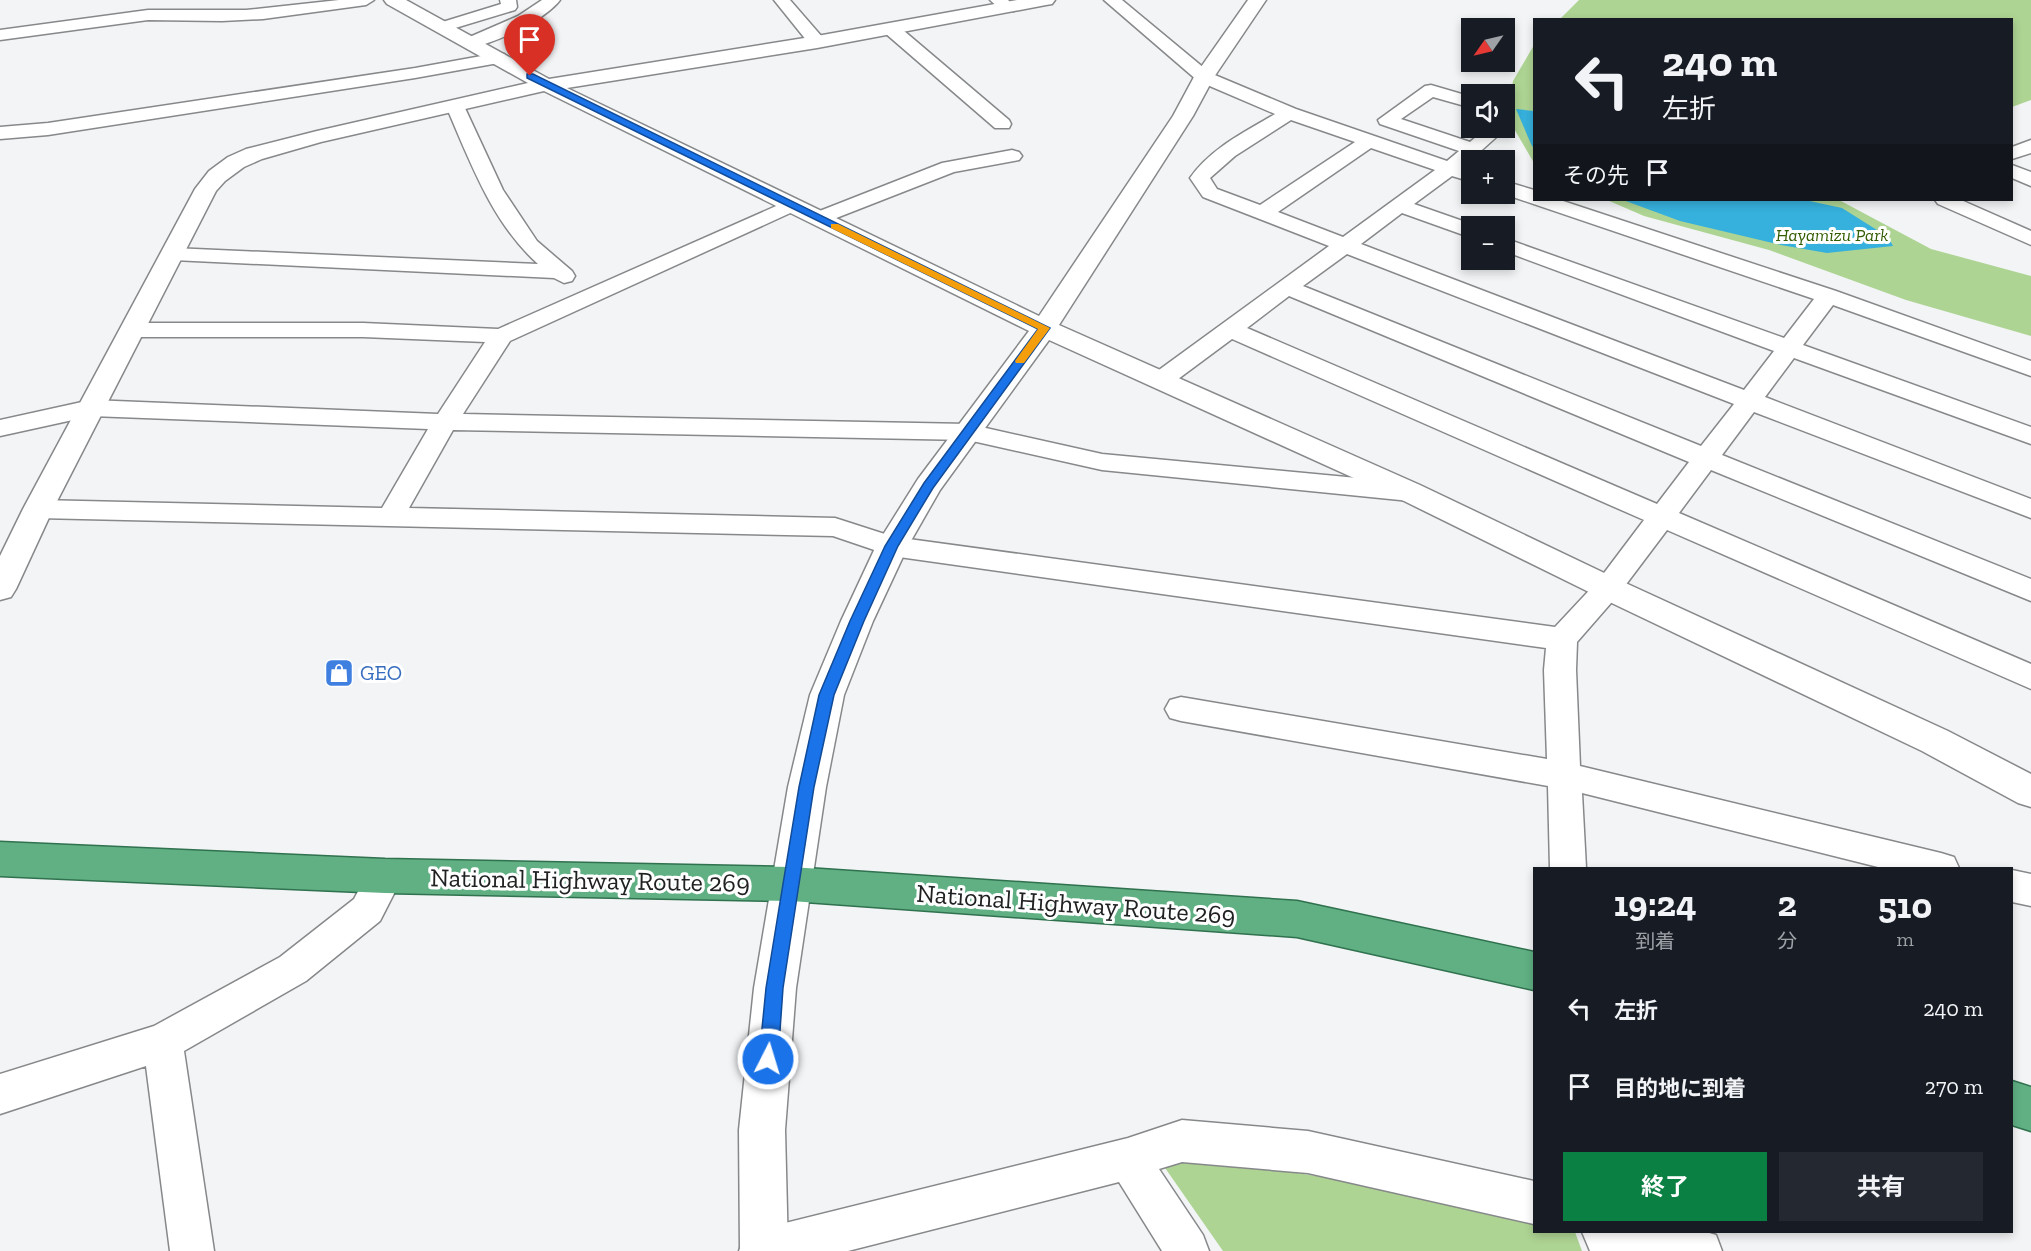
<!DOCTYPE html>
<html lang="ja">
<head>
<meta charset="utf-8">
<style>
  body { margin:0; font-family:"Zilla Slab","Noto Sans JP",serif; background:#242831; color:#f1f3f6; height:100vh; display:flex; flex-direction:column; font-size:22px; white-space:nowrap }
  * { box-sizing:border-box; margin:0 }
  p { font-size:20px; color:#9ea1a6 }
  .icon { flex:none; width:33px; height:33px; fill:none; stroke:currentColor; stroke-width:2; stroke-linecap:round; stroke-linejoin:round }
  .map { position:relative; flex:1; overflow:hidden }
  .drawer { position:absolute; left:1533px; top:867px; width:480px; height:366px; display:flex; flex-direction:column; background:#171b24; border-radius:0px; box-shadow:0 3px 9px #0003 }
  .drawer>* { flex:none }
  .top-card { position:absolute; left:1533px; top:18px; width:480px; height:183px; border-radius:0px; box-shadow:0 3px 9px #0003; background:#171b24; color:#f1f3f6; overflow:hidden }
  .needle { width:39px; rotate:236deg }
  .fabs { position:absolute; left:1461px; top:18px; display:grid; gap:12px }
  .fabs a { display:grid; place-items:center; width:54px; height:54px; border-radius:0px; background:#171b24; box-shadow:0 3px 9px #0003; font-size:30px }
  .pin { position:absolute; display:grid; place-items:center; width:51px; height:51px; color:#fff; margin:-62px -26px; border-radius:50% 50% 50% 0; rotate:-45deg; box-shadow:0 0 6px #0007 }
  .pin .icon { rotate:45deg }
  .me { position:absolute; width:66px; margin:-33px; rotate:5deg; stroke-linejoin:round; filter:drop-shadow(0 0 4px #0008) }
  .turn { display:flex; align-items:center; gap:21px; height:126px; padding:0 30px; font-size:27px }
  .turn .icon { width:78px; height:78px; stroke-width:2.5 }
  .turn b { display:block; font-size:42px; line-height:51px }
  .then { display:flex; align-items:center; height:57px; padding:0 30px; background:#0003; gap:12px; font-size:22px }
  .eta { display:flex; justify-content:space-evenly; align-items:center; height:102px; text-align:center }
  .eta b { font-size:36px; font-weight:700; line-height:42px }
  .button { display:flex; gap:12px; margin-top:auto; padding:12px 30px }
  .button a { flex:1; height:69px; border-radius:0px; background:#0b8043; color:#fff; font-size:24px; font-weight:700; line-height:69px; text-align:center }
  .button a+a { background:#242831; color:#f1f3f6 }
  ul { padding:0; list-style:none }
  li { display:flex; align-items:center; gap:18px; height:78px; padding:0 30px }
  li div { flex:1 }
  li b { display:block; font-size:22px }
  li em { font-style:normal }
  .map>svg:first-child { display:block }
  .green { fill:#aed493 }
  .water { fill:#36b0dc }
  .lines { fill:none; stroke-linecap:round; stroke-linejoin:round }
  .minor-casing { stroke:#86888a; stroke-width:3 }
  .tertiary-casing { stroke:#86888a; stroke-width:3 }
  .trunk-casing { stroke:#30714e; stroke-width:3 }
  .minor { fill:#fff; fill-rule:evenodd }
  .tertiary { fill:#fff; fill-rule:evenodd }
  .trunk { fill:#60b084; fill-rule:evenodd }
  .route { fill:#1a73e8; stroke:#114b97; stroke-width:1.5 }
  .slow { fill:#f59e0b }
  .labels { text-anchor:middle; stroke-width:6; stroke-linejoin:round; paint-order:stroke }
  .far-park-label { font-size:18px; font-style:italic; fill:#325c00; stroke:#fff }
  .shop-label { font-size:21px; fill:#366cbe; stroke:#fff; text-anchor:start }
  .near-street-label { font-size:26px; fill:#202122; stroke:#fff }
</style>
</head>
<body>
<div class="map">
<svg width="2031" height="1251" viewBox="0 0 2031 1251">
  <rect width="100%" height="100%" fill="#f2f4f6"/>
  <path class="green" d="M 1579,0 L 2031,0 L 2031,100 L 2012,107 L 2012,20 L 1560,19 Z
    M 1534,45 L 1534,163 L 1506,115 L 1513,81 Z
    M 1607,200 L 1839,200 L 1931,249 L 2031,276 L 2031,336 L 1906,300 L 1769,250 L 1644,216 Z
    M 1189,1156 L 1534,1210 L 1534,1232 L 1575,1232 L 1582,1251 L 1223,1251 L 1163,1165 Z"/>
  <path class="water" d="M 1516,109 L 1534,111 L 1534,149 L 1531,144 Z
    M 1623,200 L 1805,200 L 1842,208 L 1888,237 L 1893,246 L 1827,253 L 1781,245 L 1680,221 Z"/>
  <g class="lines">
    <g class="minor-casing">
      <path id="minor" d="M 339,0 L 374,0 L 366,5 L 263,19 L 222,21 L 148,20 L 0,40 L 0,30 L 148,10 L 246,10 Z
        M 500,0 L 516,0 L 517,7 L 515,10 L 442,32 L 434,27 L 436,24 L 501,4 Z
        M 542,0 L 560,0 C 544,21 496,42 471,48 L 463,43 L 465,39 L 518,16 Z
        M 774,0 L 790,0 L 823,38 L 825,42 L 823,46 L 811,46 Z
        M 990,0 L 1008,0 L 1016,8 L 1014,11 L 1002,11 Z
        M 1104,0 L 1122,0 L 1210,73 L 1296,109 L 1447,161 L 1459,151 L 1380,124 L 1378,120 L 1425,86 L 1431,85 L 1472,97 L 1472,108 L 1433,97 L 1401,119 L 1470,142 L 1484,130 L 1483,128 L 1501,128 L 1503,131 L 1463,167 L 1472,172 L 1469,177 L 1462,179 L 1452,176 L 1414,204 L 1477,226 L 1472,226 L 1472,238 L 1402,213 L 1361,244 L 1744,390 L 1774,351 L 1504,251 L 1504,238 L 1784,338 L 1814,299 L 1504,194 L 1504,181 L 1534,190 L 1534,200 L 1560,200 L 1836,291 L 2031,361 L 2031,376 L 1833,305 L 1803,345 L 2031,427 L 2031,444 L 1794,358 L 1765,397 L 2031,499 L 2031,518 L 1754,412 L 1722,455 L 2031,579 L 2031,601 L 1711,470 L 1679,513 L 2031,664 L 2031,689 L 1667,530 L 1618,595 L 1577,642 L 1576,670 L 1580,766 L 1941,853 L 1954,857 L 1959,868 L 1882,868 L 1582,793 L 1586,868 L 1550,868 L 1548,786 L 1181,721 L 1170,718 L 1165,709 L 1170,700 L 1181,697 L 1547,759 L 1544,670 L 1546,648 L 892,556 L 833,536 L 38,518 L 28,515 L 24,509 L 28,503 L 38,500 L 382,508 L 428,429 L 91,416 L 0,436 L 0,420 L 91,400 L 438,414 L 485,342 L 363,337 L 132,337 L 124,335 L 120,330 L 124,325 L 132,323 L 363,323 L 498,329 L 792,199 L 799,201 L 802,205 L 799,209 L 510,341 L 463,414 L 968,424 L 1102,454 L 1410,483 L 1420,486 L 1423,492 L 1420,498 L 1410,501 L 1102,470 L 968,440 L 453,430 L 409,508 L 835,518 L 894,537 L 1555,627 L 1598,581 L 1644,520 L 1232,339 L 1170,385 L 1161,387 L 1152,385 L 1149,380 L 1152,375 L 1329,246 L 1203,197 L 1190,178 C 1211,148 1245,132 1275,114 L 1198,81 ZM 1291,120 L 1355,142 L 1260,205 L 1217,189 L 1210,178 L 1235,156 ZM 1371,148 L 1435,170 L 1343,237 L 1278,212 ZM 1347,254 L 1734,404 L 1701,446 L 1303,286 ZM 1289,296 L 1689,462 L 1657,504 L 1247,328 Z
        M 891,24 L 897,25 L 1009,120 L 1011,124 L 1009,128 L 995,128 L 885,33 L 883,29 Z
        M 498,53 L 504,54 L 507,58 L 504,62 L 415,78 L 48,135 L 0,139 L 0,127 L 48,123 L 415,68 Z
        M 455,101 L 461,102 L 464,106 L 503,190 L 537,241 L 572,271 L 575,276 L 572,281 L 564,283 L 554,278 L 173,260 L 165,259 L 162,254 L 165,249 L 173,248 L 538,264 C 492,223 470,161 446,106 L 449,102 Z
        M 2031,140 L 2031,153 L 2012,159 L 2012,147 Z
        M 1012,150 L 1019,152 L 1022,156 L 1019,160 L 954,172 L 826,222 L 819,224 L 812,222 L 809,218 L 812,214 L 942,163 Z
        M 2012,165 L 2031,172 L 2031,186 L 2012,178 Z
        M 1935,200 L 1961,200 L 2031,231 L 2031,245 L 1938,204 Z
        M 385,860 L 398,865 L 403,876 L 380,921 L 306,981 L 184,1051 L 214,1251 L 170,1251 L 146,1066 L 0,1114 L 0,1074 L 154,1026 L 280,957 L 354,899 L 372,865 Z
        M 2012,870 L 2031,874 L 2031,906 L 2012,902 Z
        M 1182,1120 L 1308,1131 L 1534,1181 L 1534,1224 L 1308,1173 L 1182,1162 L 1159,1169 L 1203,1235 L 1209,1251 L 1162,1251 L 1119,1182 L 848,1251 L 739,1251 L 745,1235 L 761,1229 L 1128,1138 Z
        M 1582,1232 L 1706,1232 L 1716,1235 L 1722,1251 L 1590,1251 Z"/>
    </g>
    <g class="tertiary-casing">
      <path id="tertiary" d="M 384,0 L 406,0 L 549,79 L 817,36 L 1017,0 L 1055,0 L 1052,4 L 1046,5 L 817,48 L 567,88 L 1039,316 L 1173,116 L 1194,77 L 1248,0 L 1266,0 L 1214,77 L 1193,116 L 1059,325 L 1420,485 L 1619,580 L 1948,731 L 2031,774 L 2031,807 L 2018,803 L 1922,751 L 1597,596 L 1400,499 L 1049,340 L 940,490 L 908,546 L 873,621 L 844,695 L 826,787 L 796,988 L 785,1130 L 788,1251 L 740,1251 L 739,1130 L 754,988 L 788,787 L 810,695 L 841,621 L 876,546 L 918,479 L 1029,331 L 544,91 L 321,142 L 262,159 L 244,167 L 225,181 L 216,191 L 53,509 L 16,589 L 11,597 L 0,600 L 0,556 L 23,509 L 195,189 L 209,171 L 228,157 L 246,149 L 317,131 L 528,83 L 387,4 Z"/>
    </g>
    <g class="trunk-casing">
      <path id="trunk" d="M 0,842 L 385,859 L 791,867 L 1297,901 L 1534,952 L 1534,990 L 1297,937 L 791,901 L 385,893 L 0,876 Z
        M 2012,1081 L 2031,1087 L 2031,1131 L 2012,1125 Z"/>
    </g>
    <use href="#minor" class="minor"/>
    <use href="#tertiary" class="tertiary"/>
    <use href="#trunk" class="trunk"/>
  </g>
  <path class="route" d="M 527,74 L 533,74 L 1050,328 L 933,488 L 898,546 L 864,621 L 834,695 L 814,787 L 799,884 L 783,988 L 778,1059 L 775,1065 L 768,1068 L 762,1065 L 759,1059 L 766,988 L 783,884 L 799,787 L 819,695 L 850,621 L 885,546 L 924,483 L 1038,329 L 527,78 Z"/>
  <path class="slow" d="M 831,224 L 838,224 L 1050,328 L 1024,363 L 1016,363 L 1015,361 L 1038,329 L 831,228 Z"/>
  <defs>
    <g id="shop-square" transform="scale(1.5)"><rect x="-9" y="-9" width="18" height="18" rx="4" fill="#3f7fe0" stroke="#fff"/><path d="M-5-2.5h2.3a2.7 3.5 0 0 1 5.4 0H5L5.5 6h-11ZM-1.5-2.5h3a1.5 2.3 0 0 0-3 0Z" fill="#fff"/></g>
  </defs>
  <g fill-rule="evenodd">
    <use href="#shop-square" x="339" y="673"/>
  </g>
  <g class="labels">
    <g class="far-park-label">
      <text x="1832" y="241">Hayamizu Park</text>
    </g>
    <g class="shop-label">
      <text x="360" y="680">GEO</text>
    </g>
    <g class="near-street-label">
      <text transform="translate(590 880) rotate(1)" y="9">National Highway Route 269</text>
      <text transform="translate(1076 904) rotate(4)" y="9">National Highway Route 269</text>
    </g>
  </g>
</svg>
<div class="fabs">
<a><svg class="needle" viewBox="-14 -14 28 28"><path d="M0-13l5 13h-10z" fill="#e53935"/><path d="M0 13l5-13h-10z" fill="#9ea1a6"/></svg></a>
<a><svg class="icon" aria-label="sound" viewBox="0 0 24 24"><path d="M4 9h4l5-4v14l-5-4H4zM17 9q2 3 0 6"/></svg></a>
<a>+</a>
<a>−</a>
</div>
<div class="pin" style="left:530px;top:76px;background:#d93025"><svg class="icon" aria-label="arrive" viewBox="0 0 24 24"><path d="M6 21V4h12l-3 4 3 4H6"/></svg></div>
<svg class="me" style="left:768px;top:1059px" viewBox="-20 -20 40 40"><circle r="17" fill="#1a73e8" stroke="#fff" stroke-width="3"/><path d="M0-11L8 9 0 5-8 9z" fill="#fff"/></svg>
<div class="top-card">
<div class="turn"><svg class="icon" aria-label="left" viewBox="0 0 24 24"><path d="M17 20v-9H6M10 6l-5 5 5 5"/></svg><div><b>240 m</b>左折</div></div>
<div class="then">その先<svg class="icon" aria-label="arrive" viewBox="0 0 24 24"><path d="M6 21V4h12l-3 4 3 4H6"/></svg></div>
</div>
<section class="drawer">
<div class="eta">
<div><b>19:24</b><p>到着</p></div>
<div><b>2</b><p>分</p></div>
<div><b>510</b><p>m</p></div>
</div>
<ul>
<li><svg class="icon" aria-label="left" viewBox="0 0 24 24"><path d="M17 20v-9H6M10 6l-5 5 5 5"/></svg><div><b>左折</b></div><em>240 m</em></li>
<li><svg class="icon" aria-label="arrive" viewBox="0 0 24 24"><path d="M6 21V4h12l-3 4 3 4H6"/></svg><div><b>目的地に到着</b></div><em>270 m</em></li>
</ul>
<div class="button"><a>終了</a><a>共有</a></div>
</section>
</div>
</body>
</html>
